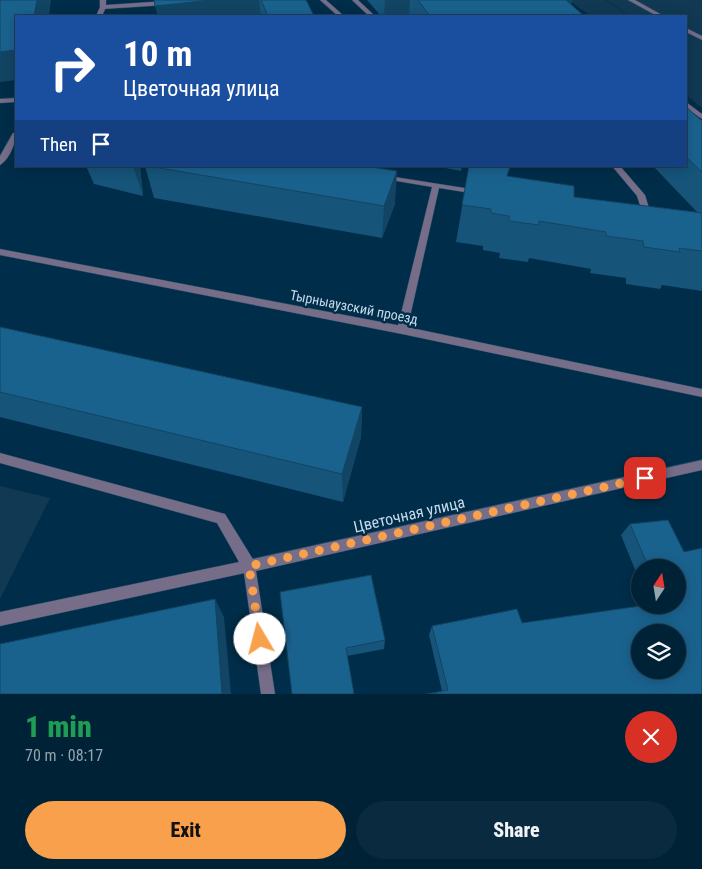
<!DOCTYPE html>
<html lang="en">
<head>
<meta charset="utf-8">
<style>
  body { margin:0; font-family:"Roboto Condensed",sans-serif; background:#0a2a3f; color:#f1f3f6; height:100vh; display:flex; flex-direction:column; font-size:19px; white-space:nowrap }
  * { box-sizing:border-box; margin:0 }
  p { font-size:16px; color:#95a4ad }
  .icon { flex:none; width:28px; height:28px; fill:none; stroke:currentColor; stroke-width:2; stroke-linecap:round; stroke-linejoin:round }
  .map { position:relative; height:694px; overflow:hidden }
  .details { display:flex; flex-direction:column; background:#002237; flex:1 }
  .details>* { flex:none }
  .hud { position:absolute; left:15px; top:15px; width:672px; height:152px; border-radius:0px; box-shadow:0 2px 12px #0003,0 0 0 1px #223f52; background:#1a4fa0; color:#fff; overflow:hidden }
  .needle { width:32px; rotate:12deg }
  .tools { position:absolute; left:631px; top:559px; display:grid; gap:10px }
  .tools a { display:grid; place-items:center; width:55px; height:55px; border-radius:50%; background:#002237; box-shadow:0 2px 12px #0003,0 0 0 1px #223f52; font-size:25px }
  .pin { position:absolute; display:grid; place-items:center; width:42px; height:42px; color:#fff; margin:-21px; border-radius:10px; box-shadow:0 2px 8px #0006 }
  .me { position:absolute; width:55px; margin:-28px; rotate:352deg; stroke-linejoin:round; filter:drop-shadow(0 0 4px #0008) }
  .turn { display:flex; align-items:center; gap:18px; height:105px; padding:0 25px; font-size:22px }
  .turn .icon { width:65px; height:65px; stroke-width:2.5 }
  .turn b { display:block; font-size:35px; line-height:42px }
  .then { display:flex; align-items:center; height:48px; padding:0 25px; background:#0003; gap:10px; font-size:19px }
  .round { display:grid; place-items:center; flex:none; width:52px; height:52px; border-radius:26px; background:#0a2a3f }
  .summary { display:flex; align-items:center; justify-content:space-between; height:85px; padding:0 25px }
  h1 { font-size:30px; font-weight:800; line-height:38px; color:#1e9e55 }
  .cta { display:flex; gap:10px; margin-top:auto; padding:10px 25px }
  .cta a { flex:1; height:58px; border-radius:30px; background:#f9a04d; color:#111; font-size:20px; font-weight:800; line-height:58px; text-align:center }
  .cta a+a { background:#0a2a3f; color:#f1f3f6 }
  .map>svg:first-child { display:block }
  .built { fill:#113953 }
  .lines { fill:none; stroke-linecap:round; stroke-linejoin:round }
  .service-casing { stroke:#204963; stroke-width:1 }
  .minor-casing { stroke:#204963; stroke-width:1 }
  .service { fill:#766d89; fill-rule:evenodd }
  .minor { fill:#766d89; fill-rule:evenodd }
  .wall { fill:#16547a }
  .shaded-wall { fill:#124563 }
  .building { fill:#1a628e; stroke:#124563; fill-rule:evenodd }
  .route { stroke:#f9a04d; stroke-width:9; stroke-dasharray:0 16.2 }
  .labels { text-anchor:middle; stroke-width:5; stroke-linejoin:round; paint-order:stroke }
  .street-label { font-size:14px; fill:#c5dced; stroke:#002d49 }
  .near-street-label { font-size:16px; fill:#c5dced; stroke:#002d49 }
</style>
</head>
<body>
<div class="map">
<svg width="702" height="694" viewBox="0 0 702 694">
  <rect width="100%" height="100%" fill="#002d49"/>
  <path class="built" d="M 568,0 L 606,0 L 628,16 L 591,16 Z
    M 607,0 L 702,0 L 702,108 L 686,95 L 686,16 L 629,16 Z
    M 0,486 L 50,498 L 0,599 Z"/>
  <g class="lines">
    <g class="service-casing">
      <path id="service" d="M 320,0 L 326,0 L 344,16 L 338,16 Z
        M 352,0 L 358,0 L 375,16 L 369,16 Z
        M 628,0 L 635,0 L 664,16 L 657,16 Z
        M 103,5 L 106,7 L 102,16 L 96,16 L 100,7 Z
        M 686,28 L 702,36 L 702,40 L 686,32 Z
        M 16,98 L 16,102 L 0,103 L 0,99 Z
        M 686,102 L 702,114 L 702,119 L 686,108 Z
        M 13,133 L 16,133 C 16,143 9,160 0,165 L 0,156 Z
        M 612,166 L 620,166 L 645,195 L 652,218 L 651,220 L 645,220 L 637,196 Z
        M 382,175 L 477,190 L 481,192 L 477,194 L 439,188 L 407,330 L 402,334 L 397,330 L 432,187 L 385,179 L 382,179 Z
        M 0,453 L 225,514 L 254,561 L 255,566 L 254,571 L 0,626 L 0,612 L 239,562 L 217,523 L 0,463 Z"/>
    </g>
    <g class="minor-casing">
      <path id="minor" d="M 100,0 L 106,0 L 106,5 L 166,1 L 169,3 L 166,5 L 103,9 L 100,7 Z
        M 0,249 L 402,326 L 702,389 L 702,397 L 402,334 L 0,255 Z
        M 702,460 L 702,470 L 256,571 L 275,694 L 261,694 L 243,566 L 244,561 Z"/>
    </g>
    <use href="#service" class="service"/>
    <use href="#minor" class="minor"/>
  </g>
  <path class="wall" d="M 154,0 L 306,0 L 314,16 L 158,16 Z
    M 367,0 L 572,0 L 571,5 L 584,16 L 381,16 Z
    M 686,107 L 702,121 L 702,291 L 662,285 L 660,289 L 626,284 L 626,278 L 590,273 L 591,269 L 529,258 L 528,262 L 499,258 L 500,253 L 483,250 L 483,246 L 456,242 L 469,166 L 507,176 L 574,197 L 697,212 L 653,166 L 686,166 Z
    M 86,166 L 140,166 L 143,196 L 94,184 Z
    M 145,166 L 365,166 L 395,204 L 382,238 L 154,198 Z
    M 435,166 L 462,166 L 461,171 Z
    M 0,327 L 362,407 L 361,437 L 343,502 L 0,417 Z
    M 630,524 L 684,552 L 702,694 L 442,691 L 429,635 L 432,626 L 522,623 L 678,605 L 678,568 L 640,568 L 640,582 L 621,535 Z
    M 371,575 L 385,640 L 384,649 L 347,656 L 292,694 Z"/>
  <path class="shaded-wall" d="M 37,0 L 51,0 L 49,16 L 34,16 Z
    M 212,0 L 259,0 L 261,16 L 158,16 L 155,6 Z
    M 385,0 L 410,0 L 409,16 L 384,16 Z
    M 557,0 L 572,0 L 568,16 Z
    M 16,50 L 16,80 L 0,82 L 0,52 Z
    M 133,166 L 140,166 L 143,196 Z
    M 397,171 L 395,204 L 382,238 L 384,206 Z
    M 362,407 L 361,437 L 343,502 L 342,474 Z
    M 215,599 L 224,617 L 231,694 L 222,694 Z"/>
  <path class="building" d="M 0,0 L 37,0 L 34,16 L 16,16 L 16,50 L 0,52 Z
    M 154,0 L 212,0 L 155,6 Z
    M 261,0 L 306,0 L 314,16 L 268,16 Z
    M 418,0 L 566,0 L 584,16 L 430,16 Z
    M 686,107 L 702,121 L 702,172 L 686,157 Z
    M 148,166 L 365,166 L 397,171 L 384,206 Z
    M 469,166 L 510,166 L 507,176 L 574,186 L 574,197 L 702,213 L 702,251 L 679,248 L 680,252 L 644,247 L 643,241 L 606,236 L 606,232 L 539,221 L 539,225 L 509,221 L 509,216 L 491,213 L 491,209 L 462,205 Z
    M 0,327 L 362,407 L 342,474 L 0,392 Z
    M 668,520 L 684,552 L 702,548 L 702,694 L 427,694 L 448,690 L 432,626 L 517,609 L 522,623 L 647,605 L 678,605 L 678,568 L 649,568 L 630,524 ZM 640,632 L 678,632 L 678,670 L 640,670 Z
    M 371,575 L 385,640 L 346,648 L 354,694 L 292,694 L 280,592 Z
    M 215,599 L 222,694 L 0,694 L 0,644 Z"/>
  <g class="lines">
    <path class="route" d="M 260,639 L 249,566 L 645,478"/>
  </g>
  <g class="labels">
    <g class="street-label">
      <text transform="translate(354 307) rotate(11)" y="5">Тырныаузский проезд</text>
    </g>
    <g class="near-street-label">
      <text transform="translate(409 514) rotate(-13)" y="6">Цветочная улица</text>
    </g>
  </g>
</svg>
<div class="tools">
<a><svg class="needle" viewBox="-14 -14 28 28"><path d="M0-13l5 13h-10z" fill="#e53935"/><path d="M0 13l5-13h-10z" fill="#95a4ad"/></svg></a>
<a><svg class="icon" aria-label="layers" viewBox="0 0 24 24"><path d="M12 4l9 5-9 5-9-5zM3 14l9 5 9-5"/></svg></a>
</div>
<div class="pin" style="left:645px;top:478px;background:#d93025"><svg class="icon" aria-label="arrive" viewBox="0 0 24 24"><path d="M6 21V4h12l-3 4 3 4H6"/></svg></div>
<svg class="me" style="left:260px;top:639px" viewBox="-20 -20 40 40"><circle r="19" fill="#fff"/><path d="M0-13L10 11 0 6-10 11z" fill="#f9a04d"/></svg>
<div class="hud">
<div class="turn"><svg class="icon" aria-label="right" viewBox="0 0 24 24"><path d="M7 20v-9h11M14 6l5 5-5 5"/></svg><div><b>10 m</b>Цветочная улица</div></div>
<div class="then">Then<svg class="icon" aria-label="arrive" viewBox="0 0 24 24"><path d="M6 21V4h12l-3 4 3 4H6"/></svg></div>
</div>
</div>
<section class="details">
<div class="summary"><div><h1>1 min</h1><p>70 m · 08:17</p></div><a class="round" style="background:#d93025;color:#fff"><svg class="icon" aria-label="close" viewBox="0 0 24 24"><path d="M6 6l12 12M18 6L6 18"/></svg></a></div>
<div class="cta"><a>Exit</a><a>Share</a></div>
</section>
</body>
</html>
